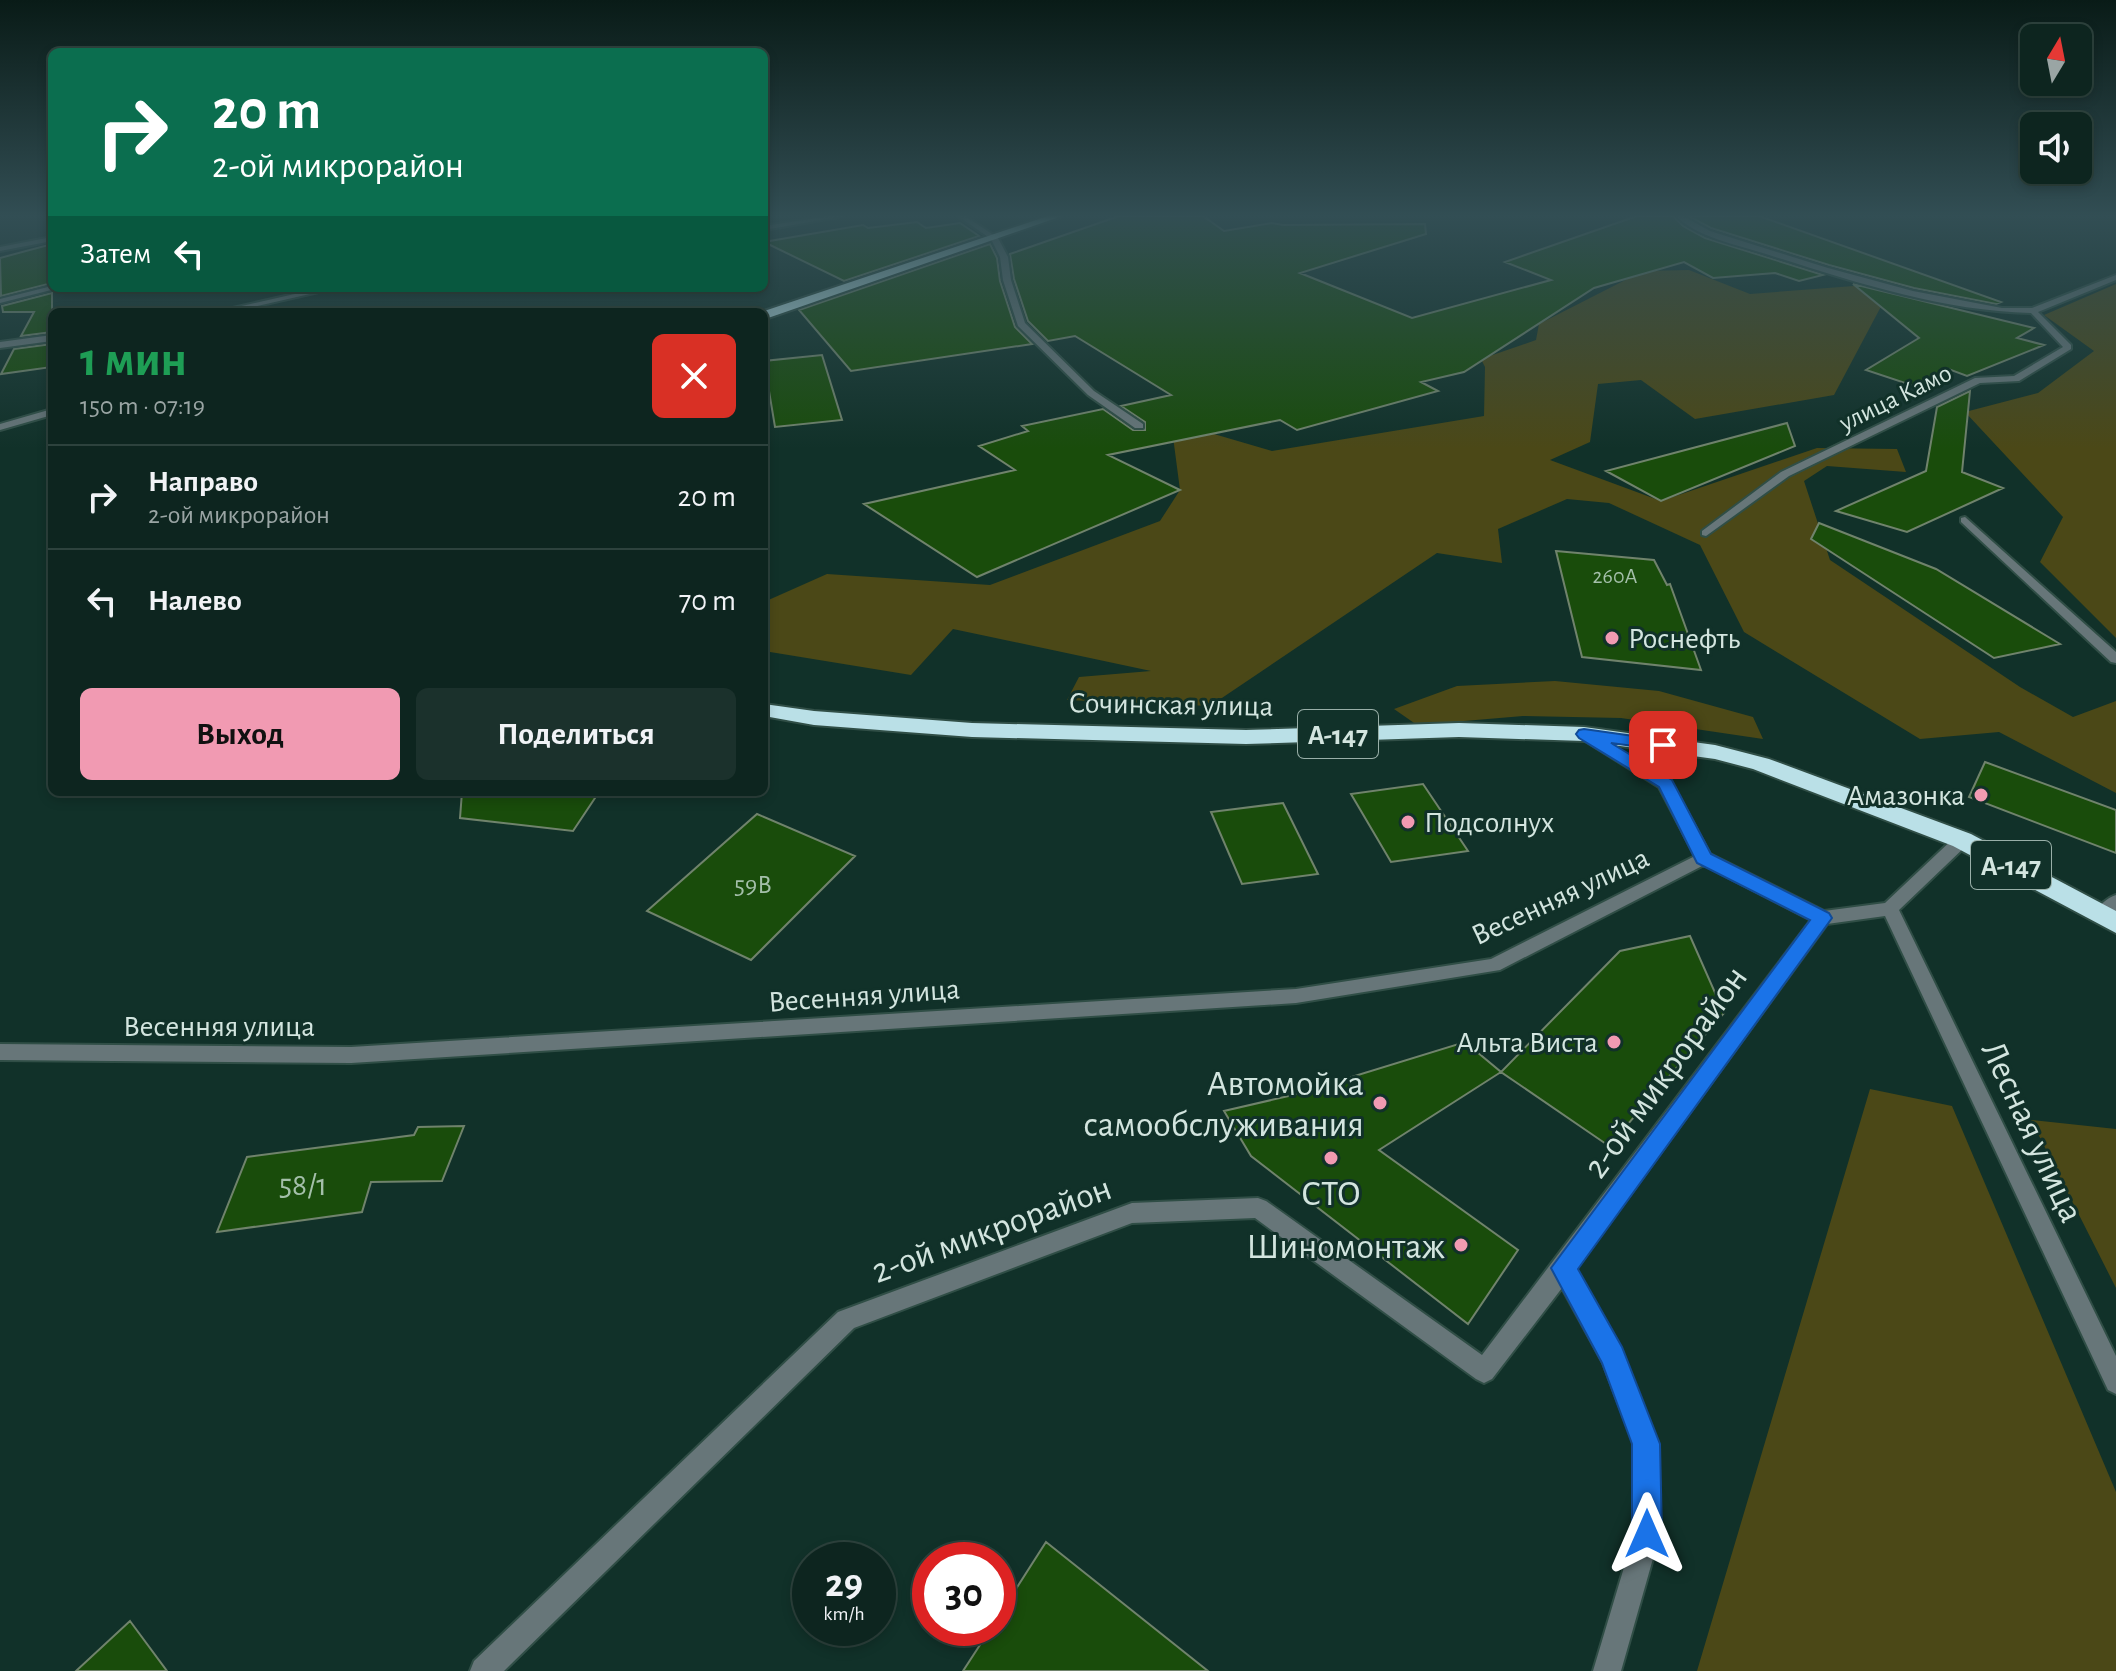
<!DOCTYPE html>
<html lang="ru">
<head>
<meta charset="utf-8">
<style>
  body { margin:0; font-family:"Alegreya Sans",sans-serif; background:#1b312c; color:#f1f3f6; height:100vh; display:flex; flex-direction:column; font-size:30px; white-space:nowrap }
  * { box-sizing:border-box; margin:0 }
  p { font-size:26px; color:#9aa5a4 }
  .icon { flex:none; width:44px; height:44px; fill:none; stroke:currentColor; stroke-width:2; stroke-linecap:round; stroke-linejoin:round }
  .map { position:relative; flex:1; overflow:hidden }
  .drawer { position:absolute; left:48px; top:308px; width:720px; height:488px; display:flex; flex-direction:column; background:#0d251f; border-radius:12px; box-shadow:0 4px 12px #0003,0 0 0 2px #2d423d }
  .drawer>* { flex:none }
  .top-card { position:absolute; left:48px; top:48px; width:720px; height:244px; border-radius:12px; box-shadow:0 4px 12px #0003,0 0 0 2px #2d423d; background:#0b6e4f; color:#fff; overflow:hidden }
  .needle { width:52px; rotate:10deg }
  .fabs { position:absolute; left:2020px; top:24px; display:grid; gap:16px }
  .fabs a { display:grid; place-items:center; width:72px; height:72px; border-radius:12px; background:#0d251f; box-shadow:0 4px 12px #0003,0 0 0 2px #2d423d; font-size:40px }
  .speed { position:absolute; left:792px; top:1542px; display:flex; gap:16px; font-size:40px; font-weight:700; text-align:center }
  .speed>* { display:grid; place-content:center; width:104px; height:104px; border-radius:50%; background:#0d251f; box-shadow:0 4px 12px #0003,0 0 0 2px #2d423d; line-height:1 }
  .speed small { font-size:20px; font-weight:400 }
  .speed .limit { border:12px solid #d22; background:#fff; color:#111 }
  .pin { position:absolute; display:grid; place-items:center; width:68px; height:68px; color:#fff; margin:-34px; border-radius:16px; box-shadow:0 4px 12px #0006 }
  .me { position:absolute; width:88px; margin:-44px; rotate:0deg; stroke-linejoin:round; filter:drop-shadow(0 0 6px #0008) }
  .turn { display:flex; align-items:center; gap:28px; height:168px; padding:0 32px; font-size:36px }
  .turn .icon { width:104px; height:104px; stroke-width:2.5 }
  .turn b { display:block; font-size:56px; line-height:68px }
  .then { display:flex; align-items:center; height:76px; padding:0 32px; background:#0003; gap:16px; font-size:30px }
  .round { display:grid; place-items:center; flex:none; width:84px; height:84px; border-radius:12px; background:#1b312c }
  .summary { display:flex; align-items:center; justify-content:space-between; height:136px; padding:0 32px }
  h1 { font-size:48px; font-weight:600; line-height:60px; color:#1e9e55 }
  .primary-button { display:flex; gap:16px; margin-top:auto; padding:16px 32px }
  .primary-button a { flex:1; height:92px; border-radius:12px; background:#f19ab2; color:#111; font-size:32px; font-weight:600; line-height:92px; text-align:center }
  .primary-button a+a { background:#1b312c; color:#f1f3f6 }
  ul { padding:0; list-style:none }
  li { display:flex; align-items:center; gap:24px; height:104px; padding:0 32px; border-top:2px solid #2d423d }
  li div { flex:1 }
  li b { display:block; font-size:30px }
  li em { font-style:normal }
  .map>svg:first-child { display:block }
  .green { fill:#4b4817 }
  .building { fill:#194c0b; stroke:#70836c; stroke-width:2 }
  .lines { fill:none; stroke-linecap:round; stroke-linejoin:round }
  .street-casing { stroke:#304e46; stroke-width:4 }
  .highway-casing { stroke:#304e46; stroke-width:4 }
  .street { fill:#677679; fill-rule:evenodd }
  .highway { fill:#bae0e7; fill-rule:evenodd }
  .route { fill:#1a73e8; stroke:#114b97; stroke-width:2 }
  .poi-dot { fill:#f19ab2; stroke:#113129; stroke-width:3 }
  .labels { text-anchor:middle; stroke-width:6; stroke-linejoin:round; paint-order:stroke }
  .far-number-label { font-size:22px; fill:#a4bfaa }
  .far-street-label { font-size:26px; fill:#d3e5df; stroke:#113129 }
  .number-label { font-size:26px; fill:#a4bfaa }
  .shield { fill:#113129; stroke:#99afa8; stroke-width:2 }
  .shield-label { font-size:28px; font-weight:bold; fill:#d3e5df }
  .poi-label { font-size:30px; fill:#d3e5df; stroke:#113129; text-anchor:start }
  .street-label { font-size:30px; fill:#d3e5df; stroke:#113129 }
  .near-number-label { font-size:32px; fill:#a4bfaa }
  .near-street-label { font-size:36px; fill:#d3e5df; stroke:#113129 }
  .near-poi-label { font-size:36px; fill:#d3e5df; stroke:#113129; text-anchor:end }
</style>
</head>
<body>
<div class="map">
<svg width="2116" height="1671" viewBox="0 0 2116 1671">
  <rect width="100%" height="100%" fill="#113129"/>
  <path class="green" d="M 1689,270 L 1750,294 L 1854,286 L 1885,299 L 1834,395 L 1695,419 L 1641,380 L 1598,384 L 1590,442 L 1550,460 L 1661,501 L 1817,448 L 1897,449 L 1906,472 L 1827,466 L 1804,481 L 1830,560 L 2020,687 L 2073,717 L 2116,701 L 2116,793 L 1999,732 L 1920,739 L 1744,632 L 1700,545 L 1609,503 L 1567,499 L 1498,529 L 1502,563 L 1437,553 L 1210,706 L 1067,700 L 1079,677 L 1151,671 L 953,629 L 911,675 L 764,651 L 764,602 L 827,574 L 990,585 L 1160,521 L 1180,490 L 1172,429 L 1190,427 L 1272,451 L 1484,416 L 1485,367 L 1481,359 L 1536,340 L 1539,324 L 1643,271 Z
    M 2116,284 L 2116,638 L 2040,562 L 2063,517 L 1965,412 L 2038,393 L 2094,351 L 2044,315 Z
    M 1555,681 L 1659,691 L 1753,717 L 1763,739 L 1621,718 L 1523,716 L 1417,725 L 1394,709 L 1457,686 Z
    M 1870,1089 L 1952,1106 L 2116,1492 L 2116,1671 L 1697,1671 Z
    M 2031,1120 L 2116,1129 L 2116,1288 Z"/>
  <path class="building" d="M 1119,216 L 1203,216 L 1224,231 L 1272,223 L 1283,225 L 1425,224 L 1426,234 L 1300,273 L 1412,318 L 1551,280 L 1505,262 L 1637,216 L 1673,216 L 1683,226 L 1705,238 L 1823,275 L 1799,281 L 1775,273 L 1713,278 L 1684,262 L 1594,288 L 1464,372 L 1421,382 L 1438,391 L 1297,430 L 1280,420 L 1108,455 L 1180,490 L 977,577 L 864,504 L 1015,470 L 979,446 L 1028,431 L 1022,426 L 1103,409 L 1133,430 L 1145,430 L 1145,422 L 1121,406 L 1171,395 L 1075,336 L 1048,341 L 1028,321 L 1014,279 L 1010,254 Z
    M 1688,216 L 1759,216 L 2001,302 L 1996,304 L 1914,288 L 1829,265 L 1711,228 Z
    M 917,222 L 926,228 L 960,223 L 979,236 L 844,281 L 764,242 L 863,225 L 868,228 Z
    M 52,244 L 52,283 L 1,296 L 0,258 Z
    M 990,244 L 997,258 L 1000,281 L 1015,327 L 1032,344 L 851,371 L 799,310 Z
    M 1853,284 L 2034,328 L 2017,338 L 2044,345 L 1967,376 L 1946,368 L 1917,387 L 1866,370 L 1919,338 Z
    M 52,293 L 52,332 L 21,336 L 34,312 L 3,312 L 2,306 Z
    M 52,344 L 52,367 L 1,374 L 14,349 Z
    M 822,355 L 842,420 L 775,427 L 764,361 Z
    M 1970,391 L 1962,472 L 2003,488 L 1907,532 L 1836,511 L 1926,471 L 1937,407 Z
    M 1787,423 L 1795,446 L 1661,501 L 1606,471 Z
    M 1819,523 L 1936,569 L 2060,644 L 1994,658 L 1811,539 Z
    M 1556,551 L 1654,560 L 1667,585 L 1670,584 L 1701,670 L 1582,657 Z
    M 1985,762 L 2116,810 L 2116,853 L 1969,797 Z
    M 1423,784 L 1468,851 L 1391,862 L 1351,794 Z
    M 462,792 L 599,792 L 573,831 L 460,818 Z
    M 1283,803 L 1318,874 L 1242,884 L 1211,812 Z
    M 757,814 L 855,856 L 751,960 L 647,911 Z
    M 1690,936 L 1724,1013 L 1609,1146 L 1501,1072 L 1620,951 Z
    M 1465,1042 L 1501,1072 L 1379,1150 L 1518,1250 L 1468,1324 L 1251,1156 L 1224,1111 L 1293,1095 Z
    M 464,1126 L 442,1181 L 371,1182 L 362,1212 L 217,1232 L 247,1157 L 414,1135 L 418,1127 Z
    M 1046,1542 L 1208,1671 L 963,1671 L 991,1628 L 998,1628 L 998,1617 Z
    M 130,1621 L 167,1671 L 76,1671 Z"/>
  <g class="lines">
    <g class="street-casing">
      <path id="street" d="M 830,216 L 844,216 L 764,230 L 764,226 Z
        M 958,216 L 965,216 L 998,238 L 1008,257 L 1011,280 L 1025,323 L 1094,391 L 1143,424 L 1143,428 L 1135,428 L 1088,395 L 1018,326 L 1003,280 L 1000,257 L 991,239 Z
        M 1676,216 L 1683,216 L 1710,231 L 1828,268 L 1913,291 L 2002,308 L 2032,308 L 2116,275 L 2116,280 L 2038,312 L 2071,345 L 2071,349 L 2019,381 L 1980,383 L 1789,476 L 1706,536 L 1702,535 L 1702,531 L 1781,472 L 1975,378 L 2014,376 L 2063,347 L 2031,313 C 1941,311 1851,281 1766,254 C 1736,244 1698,238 1676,216 Z
        M 52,237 L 52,241 L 0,251 L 0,247 Z
        M 52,286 L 59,288 L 0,303 L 0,299 Z
        M 321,288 L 336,288 L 231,312 L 215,312 Z
        M 52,335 L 52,341 L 0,348 L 0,342 Z
        M 52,409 L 52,415 L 0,430 L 0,424 Z
        M 1965,517 L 2116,652 L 2116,663 L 2111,662 L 1961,522 L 1961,518 Z
        M 1584,730 L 1670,780 L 1710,854 L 1824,911 L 1885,903 L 1956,836 L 1968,836 L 1970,840 L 1968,844 L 1899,910 L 2116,1356 L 2116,1394 L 2108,1390 L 1885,916 L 1827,924 L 1576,1269 L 1620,1348 L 1658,1444 L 1660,1534 L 1621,1671 L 1593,1671 L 1634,1534 L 1634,1444 L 1603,1363 L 1562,1288 L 1492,1379 L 1484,1383 L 1476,1379 L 1255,1218 L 1132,1223 L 854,1328 L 504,1671 L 470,1671 L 474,1661 L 838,1312 L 1132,1203 L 1258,1198 L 1266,1201 L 1482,1355 L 1811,920 L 1704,865 L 1500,970 L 1296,1003 L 351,1063 L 0,1060 L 0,1044 L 351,1047 L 1296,989 L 1491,959 L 1695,856 L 1659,787 L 1579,737 L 1577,734 Z
        M 2116,895 L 2116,911 L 2108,918 L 2096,918 L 2093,914 C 2098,906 2107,898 2116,895 Z"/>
    </g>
    <g class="highway-casing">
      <path id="highway" d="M 1048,216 L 1062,216 L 768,318 L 764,319 L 764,312 L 761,312 Z
        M 764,704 L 814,711 L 972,723 L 1246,730 L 1459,723 L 1584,727 L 1715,745 L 1769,759 L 1971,834 L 2116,911 L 2116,933 L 1953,846 L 1753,769 L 1715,759 L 1584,741 L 1459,737 L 1246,744 L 972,737 L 814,725 L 764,716 Z"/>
    </g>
    <use href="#street" class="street"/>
    <use href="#highway" class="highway"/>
  </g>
  <linearGradient id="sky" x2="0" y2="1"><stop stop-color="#091b17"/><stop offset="0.48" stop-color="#324e54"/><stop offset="1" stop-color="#324e54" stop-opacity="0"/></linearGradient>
  <rect width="2116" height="449" fill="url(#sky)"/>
  <path class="route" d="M 1584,729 L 1669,741 L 1671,745 L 1663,750 L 1611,743 L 1672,780 L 1711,854 L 1829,913 L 1832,918 L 1578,1269 L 1622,1347 L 1660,1444 L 1662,1534 L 1657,1545 L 1647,1549 L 1636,1545 L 1632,1534 L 1632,1444 L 1602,1363 L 1551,1268 L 1810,920 L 1697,863 L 1659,787 L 1579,738 L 1576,734 L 1579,730 Z"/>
  <g class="poi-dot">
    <circle cx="1612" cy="638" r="8"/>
    <circle cx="1981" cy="795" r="8"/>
    <circle cx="1408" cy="822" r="8"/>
    <circle cx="1614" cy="1042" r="8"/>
    <circle cx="1380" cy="1103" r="8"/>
    <circle cx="1331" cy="1158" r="8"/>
    <circle cx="1461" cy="1245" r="8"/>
  </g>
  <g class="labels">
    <g class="far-number-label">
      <text x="1615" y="583">260А</text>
    </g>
    <g class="far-street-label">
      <text transform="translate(1895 397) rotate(-26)" y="9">улица Камо</text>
    </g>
    <g class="number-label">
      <text x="753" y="893">59В</text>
    </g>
    <g class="shield">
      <rect x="1298" y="710" width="80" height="48" rx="6"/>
      <rect x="1971" y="841" width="80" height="48" rx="6"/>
    </g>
    <g class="shield-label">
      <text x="1338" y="744">А-147</text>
      <text x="2011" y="875">А-147</text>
    </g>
    <g class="poi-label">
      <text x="1628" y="648">Роснефть</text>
      <text x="1965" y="805" text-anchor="end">Амазонка</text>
      <text x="1424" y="832">Подсолнух</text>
      <text x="1598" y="1052" text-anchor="end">Альта Виста</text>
    </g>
    <g class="street-label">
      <text transform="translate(1171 704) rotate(1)" y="10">Сочинская улица</text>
      <text transform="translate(1560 896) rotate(-25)" y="10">Весенняя улица</text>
      <text transform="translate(864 995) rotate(-4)" y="10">Весенняя улица</text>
      <text x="219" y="1036">Весенняя улица</text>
    </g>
    <g class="near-number-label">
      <text x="303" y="1195">58/1</text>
    </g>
    <g class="near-street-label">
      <text transform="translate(1664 1071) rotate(-54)" y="13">2-ой микрорайон</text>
      <text transform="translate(2034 1131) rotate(65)" y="13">Лесная улица</text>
      <text transform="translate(991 1228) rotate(-20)" y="13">2-ой микрорайон</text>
    </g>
    <g class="near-poi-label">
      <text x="1364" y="1095">Автомойка<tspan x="1364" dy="41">самообслуживания</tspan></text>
      <text x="1331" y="1205" text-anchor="middle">СТО</text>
      <text x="1445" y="1258">Шиномонтаж</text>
    </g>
  </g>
</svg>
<div class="fabs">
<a><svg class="needle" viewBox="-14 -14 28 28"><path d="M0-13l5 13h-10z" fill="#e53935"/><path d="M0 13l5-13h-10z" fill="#9aa5a4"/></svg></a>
<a><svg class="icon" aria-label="sound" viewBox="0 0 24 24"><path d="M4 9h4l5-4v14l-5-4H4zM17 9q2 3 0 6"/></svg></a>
</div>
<div class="speed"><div>29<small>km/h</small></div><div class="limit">30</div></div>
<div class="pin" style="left:1663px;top:745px;background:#d93025"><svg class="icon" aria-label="arrive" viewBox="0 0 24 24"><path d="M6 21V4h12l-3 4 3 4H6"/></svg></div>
<svg class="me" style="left:1647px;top:1534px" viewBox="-20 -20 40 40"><path d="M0-17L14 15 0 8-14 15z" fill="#1a73e8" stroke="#fff" stroke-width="4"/></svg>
<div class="top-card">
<div class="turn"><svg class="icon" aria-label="right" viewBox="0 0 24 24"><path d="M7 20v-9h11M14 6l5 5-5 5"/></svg><div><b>20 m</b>2-ой микрорайон</div></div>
<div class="then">Затем<svg class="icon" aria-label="left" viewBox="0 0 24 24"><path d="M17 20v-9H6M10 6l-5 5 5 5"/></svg></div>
</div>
<section class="drawer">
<div class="summary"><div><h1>1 мин</h1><p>150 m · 07:19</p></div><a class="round" style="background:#d93025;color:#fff"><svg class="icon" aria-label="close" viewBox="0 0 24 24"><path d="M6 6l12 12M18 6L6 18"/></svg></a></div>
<ul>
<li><svg class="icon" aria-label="right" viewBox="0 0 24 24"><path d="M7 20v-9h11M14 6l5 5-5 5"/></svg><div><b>Направо</b><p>2-ой микрорайон</p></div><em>20 m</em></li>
<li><svg class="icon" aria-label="left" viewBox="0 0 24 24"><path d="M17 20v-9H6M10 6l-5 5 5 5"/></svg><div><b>Налево</b></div><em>70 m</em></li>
</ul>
<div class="primary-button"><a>Выход</a><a>Поделиться</a></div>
</section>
</div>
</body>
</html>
